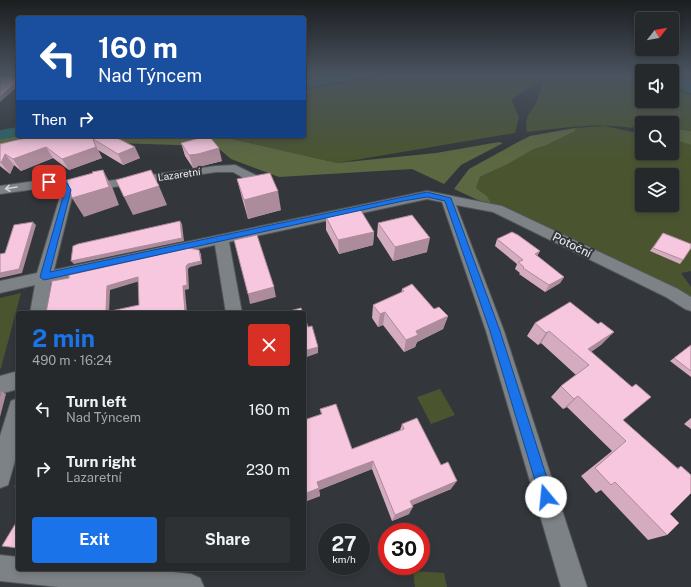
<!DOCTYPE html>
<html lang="en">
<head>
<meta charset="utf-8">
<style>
  body { margin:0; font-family:"Public Sans",sans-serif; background:#2e3134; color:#f1f3f6; height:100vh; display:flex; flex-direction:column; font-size:15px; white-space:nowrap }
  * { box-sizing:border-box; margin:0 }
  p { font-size:13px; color:#a4a6a9 }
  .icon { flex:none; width:22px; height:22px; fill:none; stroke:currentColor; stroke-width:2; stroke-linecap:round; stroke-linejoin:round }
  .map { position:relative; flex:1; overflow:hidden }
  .sheet { position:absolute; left:16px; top:311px; width:290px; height:260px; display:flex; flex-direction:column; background:#26292c; border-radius:4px; box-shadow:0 2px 6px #0003,0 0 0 1px #424548 }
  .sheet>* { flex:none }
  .guide { position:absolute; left:16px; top:16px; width:290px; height:122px; border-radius:4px; box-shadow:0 2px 6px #0003,0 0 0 1px #424548; background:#1a4fa0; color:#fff; overflow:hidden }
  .needle { width:26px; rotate:59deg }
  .tools { position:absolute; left:635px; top:12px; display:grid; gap:8px }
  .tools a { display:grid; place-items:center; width:44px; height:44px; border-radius:4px; background:#26292c; box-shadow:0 2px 6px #0003,0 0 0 1px #424548; font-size:20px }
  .speed { position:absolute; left:318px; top:523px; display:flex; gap:8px; font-size:20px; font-weight:700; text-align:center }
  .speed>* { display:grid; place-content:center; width:52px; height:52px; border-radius:50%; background:#26292c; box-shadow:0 2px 6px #0003,0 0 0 1px #424548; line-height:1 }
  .speed small { font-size:10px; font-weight:400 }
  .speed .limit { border:6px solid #d22; background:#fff; color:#111 }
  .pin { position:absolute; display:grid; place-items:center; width:34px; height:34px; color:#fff; margin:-17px; border-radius:8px; box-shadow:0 2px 6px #0006 }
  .me { position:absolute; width:44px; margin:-22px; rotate:343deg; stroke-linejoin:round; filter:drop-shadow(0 0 3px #0008) }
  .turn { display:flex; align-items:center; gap:14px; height:84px; padding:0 16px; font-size:18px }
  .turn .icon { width:52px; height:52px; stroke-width:2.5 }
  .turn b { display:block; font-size:28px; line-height:34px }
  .then { display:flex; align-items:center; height:38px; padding:0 16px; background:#0003; gap:8px; font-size:15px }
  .round { display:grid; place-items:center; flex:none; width:42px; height:42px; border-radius:4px; background:#2e3134 }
  .head { display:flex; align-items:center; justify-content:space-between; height:68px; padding:0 16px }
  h1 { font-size:24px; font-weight:700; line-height:30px; color:#1a73e8 }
  .action { display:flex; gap:8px; margin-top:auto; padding:8px 16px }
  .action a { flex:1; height:46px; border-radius:4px; background:#1a73e8; color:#fff; font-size:16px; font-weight:700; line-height:46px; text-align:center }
  .action a+a { background:#2e3134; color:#f1f3f6 }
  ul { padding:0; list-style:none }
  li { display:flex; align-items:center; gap:12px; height:60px; padding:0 16px }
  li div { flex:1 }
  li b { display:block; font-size:15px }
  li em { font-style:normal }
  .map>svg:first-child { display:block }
  .green { fill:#4a5530; fill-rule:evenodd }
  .forest { fill:#5c6841 }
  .water { fill:#2a6468 }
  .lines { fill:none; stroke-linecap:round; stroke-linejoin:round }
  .minor-casing { stroke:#515658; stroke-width:2 }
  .minor { fill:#7d8287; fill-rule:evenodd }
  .wall { fill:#d4abbf }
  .shaded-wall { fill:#ac8b9b }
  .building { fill:#f6c7de; stroke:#ac8b9b; fill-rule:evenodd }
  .oneway { stroke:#d2d5d8 }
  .route { fill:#1a73e8; stroke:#114b97 }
  .labels { text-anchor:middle; stroke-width:4; stroke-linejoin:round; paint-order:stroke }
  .far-street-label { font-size:10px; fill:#eef1f3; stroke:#33373b }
  .street-label { font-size:12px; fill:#eef1f3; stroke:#33373b }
</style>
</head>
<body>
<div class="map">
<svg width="691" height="587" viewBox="0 0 691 587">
  <rect width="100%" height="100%" fill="#33373b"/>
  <path class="green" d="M 395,75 L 528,75 L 542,78 L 539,75 L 642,75 L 642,101 L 672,101 L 672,87 L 691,95 L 691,131 L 672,128 L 672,123 L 638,122 L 632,128 C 597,122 562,128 527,132 C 524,117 529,115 536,103 C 539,96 542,85 543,78 L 512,99 L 512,101 L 519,117 L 515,133 L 337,163 L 219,136 L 304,136 L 304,90 Z
    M 604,126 L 642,134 L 642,153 L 672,153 L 672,139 L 691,145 L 691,271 L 681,273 L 691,287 L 691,300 L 493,207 L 487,196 L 476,188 L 480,177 L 508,164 L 534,149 L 547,145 L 575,131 L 575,128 ZM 642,175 L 672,175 L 672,205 L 642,205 Z
    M 21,293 L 1,368 L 0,369 L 0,298 Z
    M 440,389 L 455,415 L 431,424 L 417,397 Z
    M 413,571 L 444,573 L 447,587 L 415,587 Z"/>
  <path class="forest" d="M 575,128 L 575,131 L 547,145 L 534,149 L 508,164 L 480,177 L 476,188 L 487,196 L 493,207 L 454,189 L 469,169 L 518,142 L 530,136 Z
    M 672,128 L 691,131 L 691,145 L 672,139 Z
    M 18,136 L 219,136 L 337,163 L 436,153 L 499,142 L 503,143 L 461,165 L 444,184 L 412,169 L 279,177 L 231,159 L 217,147 L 206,146 L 59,141 L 0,154 L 0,139 Z"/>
  <path class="water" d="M 334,75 L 380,75 L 304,88 L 304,80 Z
    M 672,75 L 682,75 L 691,79 L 691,94 L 672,85 Z
    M 18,127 L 18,136 L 0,139 L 0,130 Z"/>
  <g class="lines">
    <g class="minor-casing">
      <path id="minor" d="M 235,165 L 266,180 L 268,183 L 266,186 L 258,186 L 233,172 L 216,172 L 73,193 L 54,270 L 427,191 L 502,206 L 678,289 L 691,297 L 691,311 L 685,309 L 666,297 L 493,212 L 456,205 L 504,331 L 587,587 L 561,587 L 486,331 L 442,202 L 427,199 L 229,242 L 242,313 L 226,313 L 215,245 L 51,282 L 46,313 L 30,313 L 35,285 L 0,293 L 0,281 L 37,273 L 62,190 L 60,186 L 57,186 L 0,194 L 0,186 L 57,178 L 68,181 L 71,186 L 216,166 Z
        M 18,371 L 18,389 L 0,394 L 0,376 Z
        M 18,398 L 18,450 L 8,485 L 0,488 L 0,436 L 11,401 Z
        M 0,555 L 18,557 L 18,569 L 144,569 L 191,574 L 200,578 L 204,587 L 59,587 L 0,581 Z"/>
    </g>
    <use href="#minor" class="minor"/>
  </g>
  <path class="wall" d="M 113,136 L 140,158 L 123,165 L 98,150 L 102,158 L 69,170 L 53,158 L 21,171 L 14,165 L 10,174 L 0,166 L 0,144 Z
    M 181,143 L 222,161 L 202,166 L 193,168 L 185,156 Z
    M 237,179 L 281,210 L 248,219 L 242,198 Z
    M 326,217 L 374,232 L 373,245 L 339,254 L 326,230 Z
    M 378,223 L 427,252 L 393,261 L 377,236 Z
    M 663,233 L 683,260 L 680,264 L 650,251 Z
    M 497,239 L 540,251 L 537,256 L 564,277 L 560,283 L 545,292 L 519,274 L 520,273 L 515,269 L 517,264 L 495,246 Z
    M 402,289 L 434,309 L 448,316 L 443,329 L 417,342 L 415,347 L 404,352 L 383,325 L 378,327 L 372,318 L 373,305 L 401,293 Z
    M 535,323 L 602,344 L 591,352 L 623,420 L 677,468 L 681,466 L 670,514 L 667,535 L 648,540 L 601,490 L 596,493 L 581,476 L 612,451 L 567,407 L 563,409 L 551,397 L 561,386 L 576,375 L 541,343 L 538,345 L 527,336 Z
    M 691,345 L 691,377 L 670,361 Z
    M 320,409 L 352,449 L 400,430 L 402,424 L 451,489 L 412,505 L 409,514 L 392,521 L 372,469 L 319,490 L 320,496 L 304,502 L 321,414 Z
    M 691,418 L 691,429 L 684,424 Z"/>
  <path class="shaded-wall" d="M 18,81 L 18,86 L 0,102 L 0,97 Z
    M 93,139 L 98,150 L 102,158 L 69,170 L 62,159 Z
    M 46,147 L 53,158 L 21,171 L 13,159 Z
    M 135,147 L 140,158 L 123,165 L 118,154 Z
    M 219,148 L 222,161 L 202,166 L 193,168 L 189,155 Z
    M 5,154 L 14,165 L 10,174 L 1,163 Z
    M 103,170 L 113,189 L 119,205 L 84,217 L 72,198 Z
    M 159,186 L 167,205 L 133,215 L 124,197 Z
    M 278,191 L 281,210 L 248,219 L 244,200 Z
    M 180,221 L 182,224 L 184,241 L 74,264 L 71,261 Z
    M 33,222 L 36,225 L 22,273 L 0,278 L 0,273 Z
    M 374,232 L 373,245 L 339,254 L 338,240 Z
    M 430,238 L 427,252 L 393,261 L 395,247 Z
    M 199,250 L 201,254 L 202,264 L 190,267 L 188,269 L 189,289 L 185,290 L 187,313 L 185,313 L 183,286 L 186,266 Z
    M 540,251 L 536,258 L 535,254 Z
    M 138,277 L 140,281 L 110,290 L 109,313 L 106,312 L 107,286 Z
    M 564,277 L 560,283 L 545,292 L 549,285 Z
    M 274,287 L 276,297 L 250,304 L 248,294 Z
    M 385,312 L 383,325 L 378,327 L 380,314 Z
    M 448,316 L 443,329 L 417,342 L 415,347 L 404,352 L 406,340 L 416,331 Z
    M 549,331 L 541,343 L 538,345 L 546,333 Z
    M 614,332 L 602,344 L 582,358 L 588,349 Z
    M 318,347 L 318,353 L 304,358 L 304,351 Z
    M 1,391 L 6,394 L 0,417 L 0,396 Z
    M 578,396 L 567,407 L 563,409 L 574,399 Z
    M 373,461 L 372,469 L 319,490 L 320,496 L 304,502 L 304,494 L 317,482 Z
    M 457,481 L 451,489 L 406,508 L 410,501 Z
    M 413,507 L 409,514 L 392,521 L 395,515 Z"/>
  <path class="building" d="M 0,75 L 18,75 L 18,81 L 0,97 Z
    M 34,136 L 113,136 L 135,147 L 118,154 L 93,139 L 96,147 L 62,159 L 46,147 L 13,159 L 5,154 L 1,163 L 0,162 L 0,144 Z
    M 207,136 L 209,136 L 219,148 L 198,154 L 189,155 L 181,143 Z
    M 103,170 L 109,187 L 72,198 L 67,180 L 93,173 L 92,172 Z
    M 151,170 L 159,186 L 124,197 L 116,180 Z
    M 270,173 L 278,191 L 244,200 L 237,179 Z
    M 360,209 L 374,232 L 338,240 L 326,217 Z
    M 412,215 L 430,238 L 395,247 L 378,223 Z
    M 180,221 L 182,238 L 71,261 L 73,246 L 78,244 Z
    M 33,222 L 19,269 L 0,273 L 0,254 L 5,253 L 14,225 Z
    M 512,232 L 518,235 L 540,251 L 535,254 L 564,277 L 549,285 L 523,268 L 524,267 L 518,262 L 523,260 L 497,239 Z
    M 663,233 L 691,244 L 691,248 L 683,260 L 653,248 Z
    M 257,235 L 274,287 L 248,294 L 234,240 Z
    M 189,248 L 199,250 L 201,261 L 188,264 L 186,266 L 187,285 L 183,286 L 185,313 L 56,313 L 56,312 L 50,313 L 46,313 L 52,281 L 69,278 L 69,275 ZM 138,277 L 139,305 L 106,312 L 107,286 Z
    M 412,284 L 434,309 L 439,307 L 448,316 L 416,331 L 418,335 L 406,340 L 385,312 L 380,314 L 373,305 L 404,291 L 402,289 Z
    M 570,302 L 598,324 L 601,322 L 614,332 L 588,349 L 632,387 L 636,384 L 651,397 L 623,420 L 678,469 L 681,466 L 691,475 L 691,493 L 670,514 L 679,523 L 667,535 L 615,482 L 611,485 L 595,468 L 626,441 L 578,396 L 574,399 L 561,386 L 589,365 L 549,331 L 546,333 L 535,323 Z
    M 301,308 L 303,313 L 282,313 Z
    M 304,315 L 308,327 L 312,326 L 318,347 L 304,351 Z
    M 691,345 L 691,371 L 674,358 Z
    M 336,404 L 352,449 L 404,429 L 402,424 L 417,418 L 441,465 L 448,462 L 457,481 L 410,501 L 413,507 L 395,515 L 373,461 L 317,482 L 319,488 L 304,494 L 304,420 L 322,414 L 320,409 Z
    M 18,472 L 18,486 L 15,487 Z
    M 17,521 L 18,521 L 18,548 L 2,546 Z"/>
  <defs><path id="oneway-shaft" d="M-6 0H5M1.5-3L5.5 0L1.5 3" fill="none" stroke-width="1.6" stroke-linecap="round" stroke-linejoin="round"/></defs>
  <use class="oneway" href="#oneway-shaft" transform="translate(11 188) rotate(171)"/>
  <linearGradient id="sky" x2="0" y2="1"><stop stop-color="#1c1e20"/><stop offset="0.48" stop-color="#4a5360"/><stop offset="1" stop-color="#4a5360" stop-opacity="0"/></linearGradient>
  <rect width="691" height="157" fill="url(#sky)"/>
  <path class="route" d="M 49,180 L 67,183 L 71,190 L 50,272 L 427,192 L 451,198 L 500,331 L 553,497 L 551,502 L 546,504 L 542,502 L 540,497 L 490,331 L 445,201 L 427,197 L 403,201 L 44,280 L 40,277 L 65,190 L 62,186 L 46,184 L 45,182 Z"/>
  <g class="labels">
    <g class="far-street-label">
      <text transform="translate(179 174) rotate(-8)" y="4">Lazaretní</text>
    </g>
    <g class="street-label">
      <text transform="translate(572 245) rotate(26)" y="4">Potoční</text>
    </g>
  </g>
</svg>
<div class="tools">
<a><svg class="needle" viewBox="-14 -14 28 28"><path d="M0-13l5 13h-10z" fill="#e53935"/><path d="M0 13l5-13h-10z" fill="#a4a6a9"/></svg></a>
<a><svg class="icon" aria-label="sound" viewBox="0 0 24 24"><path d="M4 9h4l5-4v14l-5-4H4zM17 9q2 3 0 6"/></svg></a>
<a><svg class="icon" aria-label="search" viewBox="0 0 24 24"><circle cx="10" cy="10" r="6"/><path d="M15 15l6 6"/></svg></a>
<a><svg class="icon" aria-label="layers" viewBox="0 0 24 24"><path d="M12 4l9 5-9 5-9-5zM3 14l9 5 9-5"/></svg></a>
</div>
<div class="speed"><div>27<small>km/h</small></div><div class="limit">30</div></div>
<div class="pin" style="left:49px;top:182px;background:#d93025"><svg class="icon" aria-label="arrive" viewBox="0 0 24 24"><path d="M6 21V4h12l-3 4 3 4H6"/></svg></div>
<svg class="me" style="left:546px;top:497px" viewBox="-20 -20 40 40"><circle r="19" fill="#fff"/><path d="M0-13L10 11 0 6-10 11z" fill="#1a73e8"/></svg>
<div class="guide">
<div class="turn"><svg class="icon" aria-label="left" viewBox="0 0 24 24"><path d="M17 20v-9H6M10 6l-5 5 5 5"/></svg><div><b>160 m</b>Nad Týncem</div></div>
<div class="then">Then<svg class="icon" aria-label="right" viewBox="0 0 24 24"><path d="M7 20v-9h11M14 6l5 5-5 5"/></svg></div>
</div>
<section class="sheet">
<div class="head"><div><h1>2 min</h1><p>490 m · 16:24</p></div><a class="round" style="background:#d93025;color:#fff"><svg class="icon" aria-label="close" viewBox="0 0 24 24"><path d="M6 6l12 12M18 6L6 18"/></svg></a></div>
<ul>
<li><svg class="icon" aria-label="left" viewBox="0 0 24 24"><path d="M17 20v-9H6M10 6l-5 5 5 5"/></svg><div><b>Turn left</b><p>Nad Týncem</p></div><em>160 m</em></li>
<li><svg class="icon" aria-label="right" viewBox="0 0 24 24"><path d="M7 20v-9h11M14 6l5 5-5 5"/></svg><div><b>Turn right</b><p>Lazaretní</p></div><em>230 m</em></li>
</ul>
<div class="action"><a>Exit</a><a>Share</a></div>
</section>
</div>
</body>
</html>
